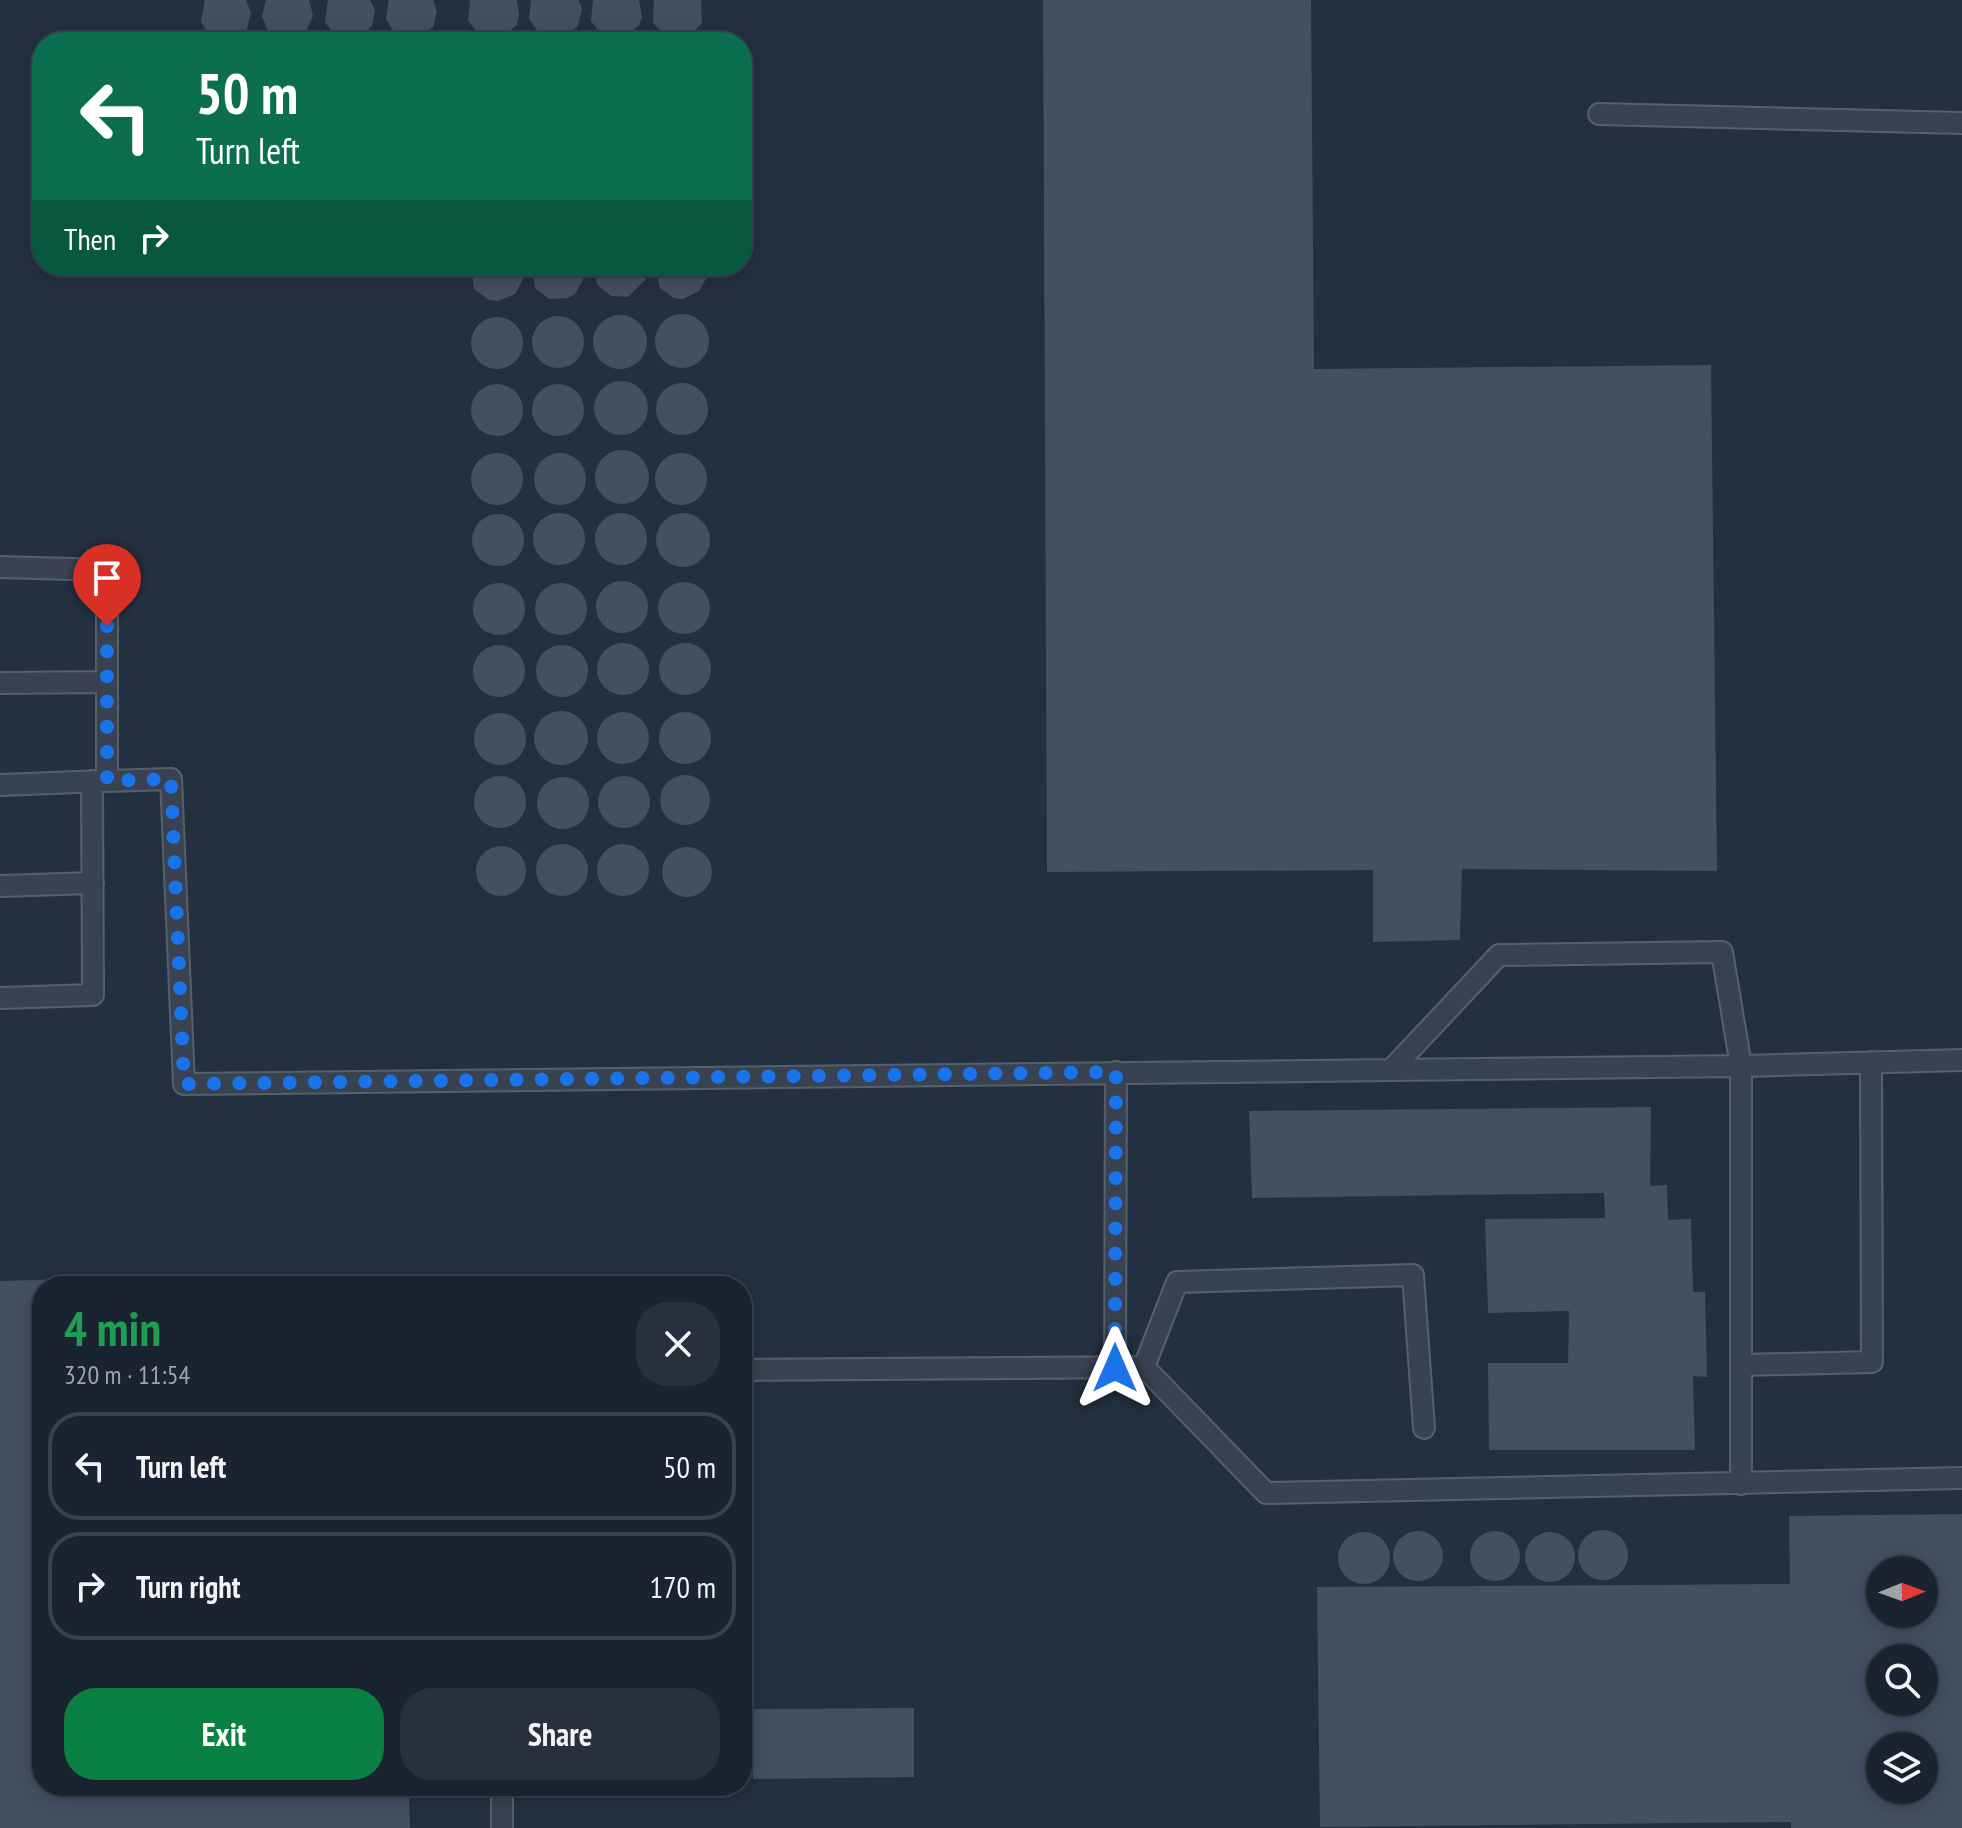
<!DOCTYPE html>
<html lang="en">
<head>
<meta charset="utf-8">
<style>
  body { margin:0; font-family:"PT Sans Narrow",sans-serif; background:#27303c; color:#f1f3f6; height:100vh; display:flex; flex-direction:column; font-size:30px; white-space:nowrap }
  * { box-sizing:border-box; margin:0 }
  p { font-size:26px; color:#9fa4ab }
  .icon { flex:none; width:44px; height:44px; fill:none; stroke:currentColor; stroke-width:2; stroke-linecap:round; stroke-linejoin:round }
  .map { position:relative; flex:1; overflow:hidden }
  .details { position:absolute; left:32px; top:1276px; width:720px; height:520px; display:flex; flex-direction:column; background:#1a2430; border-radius:32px; box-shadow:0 4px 20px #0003,0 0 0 2px #38414c }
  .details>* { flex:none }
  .hud { position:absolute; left:32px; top:32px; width:720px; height:244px; border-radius:32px; box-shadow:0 4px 20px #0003,0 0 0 2px #38414c; background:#0b6e4f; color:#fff; overflow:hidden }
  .needle { width:52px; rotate:89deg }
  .buttons { position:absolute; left:1866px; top:1556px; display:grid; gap:16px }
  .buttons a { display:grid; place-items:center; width:72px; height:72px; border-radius:50%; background:#1a2430; box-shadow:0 4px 20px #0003,0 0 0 2px #38414c; font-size:40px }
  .pin { position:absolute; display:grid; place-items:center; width:68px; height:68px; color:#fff; margin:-82px -34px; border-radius:50% 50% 50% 0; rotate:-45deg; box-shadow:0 0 8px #0007 }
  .pin .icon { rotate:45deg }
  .me { position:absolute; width:88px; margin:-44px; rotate:0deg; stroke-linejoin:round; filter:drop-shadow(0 0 6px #0008) }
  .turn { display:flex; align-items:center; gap:28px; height:168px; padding:0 32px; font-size:36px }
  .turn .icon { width:104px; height:104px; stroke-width:2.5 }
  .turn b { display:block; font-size:56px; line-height:68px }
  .then { display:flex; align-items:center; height:76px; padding:0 32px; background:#0003; gap:16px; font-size:30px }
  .round { display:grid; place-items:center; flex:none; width:84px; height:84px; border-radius:32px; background:#27303c }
  .head { display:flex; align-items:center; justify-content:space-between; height:136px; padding:0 32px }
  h1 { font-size:48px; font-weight:700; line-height:60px; color:#1e9e55 }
  .button { display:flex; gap:16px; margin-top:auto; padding:16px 32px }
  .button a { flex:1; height:92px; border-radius:32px; background:#0b8043; color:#fff; font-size:32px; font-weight:700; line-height:92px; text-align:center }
  .button a+a { background:#27303c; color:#f1f3f6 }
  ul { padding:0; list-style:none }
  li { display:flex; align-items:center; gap:24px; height:108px; margin:0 16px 12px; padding:0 16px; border:4px solid #38414c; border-radius:32px }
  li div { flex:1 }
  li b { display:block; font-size:30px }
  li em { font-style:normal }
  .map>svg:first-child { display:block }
  .building { fill:#425062; fill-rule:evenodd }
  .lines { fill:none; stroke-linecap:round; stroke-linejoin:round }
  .service-casing { stroke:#56606d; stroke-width:24 }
  .service { stroke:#384250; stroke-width:20 }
  .route { stroke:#1a73e8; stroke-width:14; stroke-dasharray:0 25.2 }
</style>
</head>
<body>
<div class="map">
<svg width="1962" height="1828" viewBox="0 0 1962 1828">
  <rect width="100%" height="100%" fill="#233040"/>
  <path class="building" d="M 205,0 L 246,0 L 251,13 L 247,29 L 242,35 L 226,41 L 210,36 L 201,22 Z
    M 266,0 L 309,0 L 313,16 L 306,32 L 291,40 L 268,31 L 262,16 Z
    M 328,0 L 370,0 L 375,10 L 372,26 L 359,38 L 335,36 L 325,22 Z
    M 389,0 L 433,0 L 437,11 L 433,27 L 420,37 L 412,39 L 395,34 L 386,19 Z
    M 470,0 L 517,0 L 519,16 L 517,25 L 504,36 L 479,34 L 468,21 Z
    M 531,0 L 579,0 L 582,10 L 578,26 L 565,37 L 556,39 L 539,33 L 529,19 Z
    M 593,0 L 639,0 L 642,17 L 639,25 L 626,37 L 609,38 L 601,34 L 591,21 Z
    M 654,0 L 701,0 L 702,23 L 690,36 L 674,39 L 666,36 L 653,23 Z
    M 1043,0 L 1311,0 L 1314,369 L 1711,365 L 1717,871 L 1462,869 L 1460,940 L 1373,942 L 1373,870 L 1047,872 Z
    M 471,266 L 523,266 L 523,279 L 515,294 L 498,301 L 489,300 L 474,289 Z
    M 532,266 L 583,266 L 583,280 L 575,294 L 567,298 L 549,299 L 535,288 Z
    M 594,266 L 645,266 L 646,279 L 628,297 L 611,296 L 597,285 Z
    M 655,266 L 706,266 L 707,277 L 699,291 L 683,299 L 674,298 L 660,288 Z
    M655 341a27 27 0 1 1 54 0a27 27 0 1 1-54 0Z
    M593 342a27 27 0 1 1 54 0a27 27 0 1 1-54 0Z
    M532 342a26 26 0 1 1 52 0a26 26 0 1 1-52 0Z
    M471 343a26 26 0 1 1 52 0a26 26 0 1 1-52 0Z
    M594 408a27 27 0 1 1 54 0a27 27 0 1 1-54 0Z
    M656 409a26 26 0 1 1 52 0a26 26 0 1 1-52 0Z
    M471 410a26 26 0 1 1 52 0a26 26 0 1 1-52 0Z
    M532 410a26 26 0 1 1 52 0a26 26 0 1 1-52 0Z
    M595 477a27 27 0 1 1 54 0a27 27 0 1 1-54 0Z
    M655 479a26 26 0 1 1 52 0a26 26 0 1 1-52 0Z
    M534 479a26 26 0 1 1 52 0a26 26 0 1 1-52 0Z
    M471 479a26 26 0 1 1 52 0a26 26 0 1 1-52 0Z
    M595 539a26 26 0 1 1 52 0a26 26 0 1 1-52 0Z
    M533 539a26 26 0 1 1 52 0a26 26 0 1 1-52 0Z
    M656 540a27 27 0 1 1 54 0a27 27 0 1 1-54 0Z
    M472 540a26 26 0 1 1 52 0a26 26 0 1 1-52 0Z
    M596 607a26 26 0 1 1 52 0a26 26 0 1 1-52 0Z
    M658 608a26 26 0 1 1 52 0a26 26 0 1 1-52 0Z
    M473 609a26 26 0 1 1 52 0a26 26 0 1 1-52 0Z
    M535 609a26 26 0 1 1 52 0a26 26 0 1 1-52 0Z
    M597 669a26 26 0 1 1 52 0a26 26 0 1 1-52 0Z
    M659 669a26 26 0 1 1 52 0a26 26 0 1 1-52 0Z
    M473 671a26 26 0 1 1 52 0a26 26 0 1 1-52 0Z
    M536 671a26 26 0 1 1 52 0a26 26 0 1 1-52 0Z
    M534 738a27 27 0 1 1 54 0a27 27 0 1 1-54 0Z
    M659 738a26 26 0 1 1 52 0a26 26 0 1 1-52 0Z
    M597 738a26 26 0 1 1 52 0a26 26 0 1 1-52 0Z
    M474 739a26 26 0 1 1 52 0a26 26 0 1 1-52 0Z
    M660 800a25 25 0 1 1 50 0a25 25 0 1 1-50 0Z
    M474 802a26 26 0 1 1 52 0a26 26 0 1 1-52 0Z
    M598 802a26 26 0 1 1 52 0a26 26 0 1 1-52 0Z
    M537 803a26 26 0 1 1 52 0a26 26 0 1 1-52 0Z
    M536 870a26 26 0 1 1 52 0a26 26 0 1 1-52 0Z
    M597 870a26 26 0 1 1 52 0a26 26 0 1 1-52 0Z
    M476 871a25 25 0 1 1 50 0a25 25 0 1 1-50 0Z
    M662 872a25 25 0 1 1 50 0a25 25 0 1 1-50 0Z
    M 1651,1107 L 1650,1186 L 1667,1185 L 1668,1220 L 1691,1219 L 1693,1292 L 1705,1292 L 1707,1377 L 1693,1376 L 1695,1450 L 1489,1450 L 1488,1363 L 1568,1363 L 1569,1311 L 1488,1313 L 1485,1219 L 1605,1218 L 1604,1193 L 1252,1198 L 1249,1111 Z
    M 241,1274 L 241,1286 L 42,1286 L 42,1786 L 409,1786 L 410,1828 L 0,1828 L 0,1281 Z
    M 1962,1514 L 1962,1828 L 1791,1828 L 1791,1822 L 1320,1827 L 1317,1587 L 1790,1584 L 1789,1516 ZM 1880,1570 L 1924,1570 L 1924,1614 L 1880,1614 ZM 1880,1658 L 1924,1658 L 1924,1702 L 1880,1702 ZM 1880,1746 L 1924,1746 L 1924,1790 L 1880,1790 Z
    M1578 1555a25 25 0 1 1 50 0a25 25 0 1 1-50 0Z
    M1470 1556a25 25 0 1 1 50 0a25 25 0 1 1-50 0Z
    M1393 1556a25 25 0 1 1 50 0a25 25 0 1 1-50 0Z
    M1525 1557a25 25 0 1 1 50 0a25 25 0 1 1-50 0Z
    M1338 1558a26 26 0 1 1 52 0a26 26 0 1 1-52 0Z
    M 914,1708 L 914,1777 L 753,1779 L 752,1709 Z"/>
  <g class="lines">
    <g class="service-casing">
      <path id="service" d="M 1599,114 L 1962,123
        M 0,567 L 107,570 L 107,781 L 171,779 L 184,1084 L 1391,1070 L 1499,955 L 1722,952 L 1741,1066 L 1391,1070
        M 0,683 L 107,682
        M 0,785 L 103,781
        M 0,886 L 93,883
        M 0,998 L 93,995 L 92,781
        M 1741,1365 L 1872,1362 L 1871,1062
        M 1144,1367 L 1177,1282 L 1413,1275 L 1424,1428
        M 1115,1368 L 1116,1072
        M 742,1370 L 1144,1367 L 1266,1493 L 1962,1478
        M 1741,1484 L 1741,1066 L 1962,1060
        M 502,1786 L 502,1828"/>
    </g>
    <use href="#service" class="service"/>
  </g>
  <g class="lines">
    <path class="route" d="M 107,626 L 107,781 L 171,779 L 184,1084 L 1116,1072 L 1115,1368"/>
  </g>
</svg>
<div class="buttons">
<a><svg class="needle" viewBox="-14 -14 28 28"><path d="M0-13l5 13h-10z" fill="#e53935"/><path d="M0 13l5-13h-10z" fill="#9fa4ab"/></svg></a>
<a><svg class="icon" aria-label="search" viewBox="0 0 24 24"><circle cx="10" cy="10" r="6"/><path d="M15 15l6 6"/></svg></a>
<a><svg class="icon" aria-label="layers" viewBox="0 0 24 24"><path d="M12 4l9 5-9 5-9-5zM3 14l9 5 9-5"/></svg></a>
</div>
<div class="pin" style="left:107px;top:626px;background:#d93025"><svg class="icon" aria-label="arrive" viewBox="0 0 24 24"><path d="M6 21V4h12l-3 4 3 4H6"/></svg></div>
<svg class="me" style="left:1115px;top:1368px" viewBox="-20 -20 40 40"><path d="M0-17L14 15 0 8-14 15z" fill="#1a73e8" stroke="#fff" stroke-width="4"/></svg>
<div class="hud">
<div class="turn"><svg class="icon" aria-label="left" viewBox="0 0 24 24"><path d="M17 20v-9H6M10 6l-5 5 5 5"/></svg><div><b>50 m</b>Turn left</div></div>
<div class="then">Then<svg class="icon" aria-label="right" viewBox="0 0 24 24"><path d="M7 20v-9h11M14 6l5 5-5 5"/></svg></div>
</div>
<section class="details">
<div class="head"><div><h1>4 min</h1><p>320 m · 11:54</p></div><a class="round"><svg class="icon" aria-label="close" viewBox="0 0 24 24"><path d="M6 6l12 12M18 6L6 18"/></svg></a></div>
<ul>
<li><svg class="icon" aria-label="left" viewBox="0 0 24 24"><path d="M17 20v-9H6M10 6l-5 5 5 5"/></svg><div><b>Turn left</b></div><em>50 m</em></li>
<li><svg class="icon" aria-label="right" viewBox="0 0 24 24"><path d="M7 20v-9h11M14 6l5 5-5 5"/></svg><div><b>Turn right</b></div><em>170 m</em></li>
</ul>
<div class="button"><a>Exit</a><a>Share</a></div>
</section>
</div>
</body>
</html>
